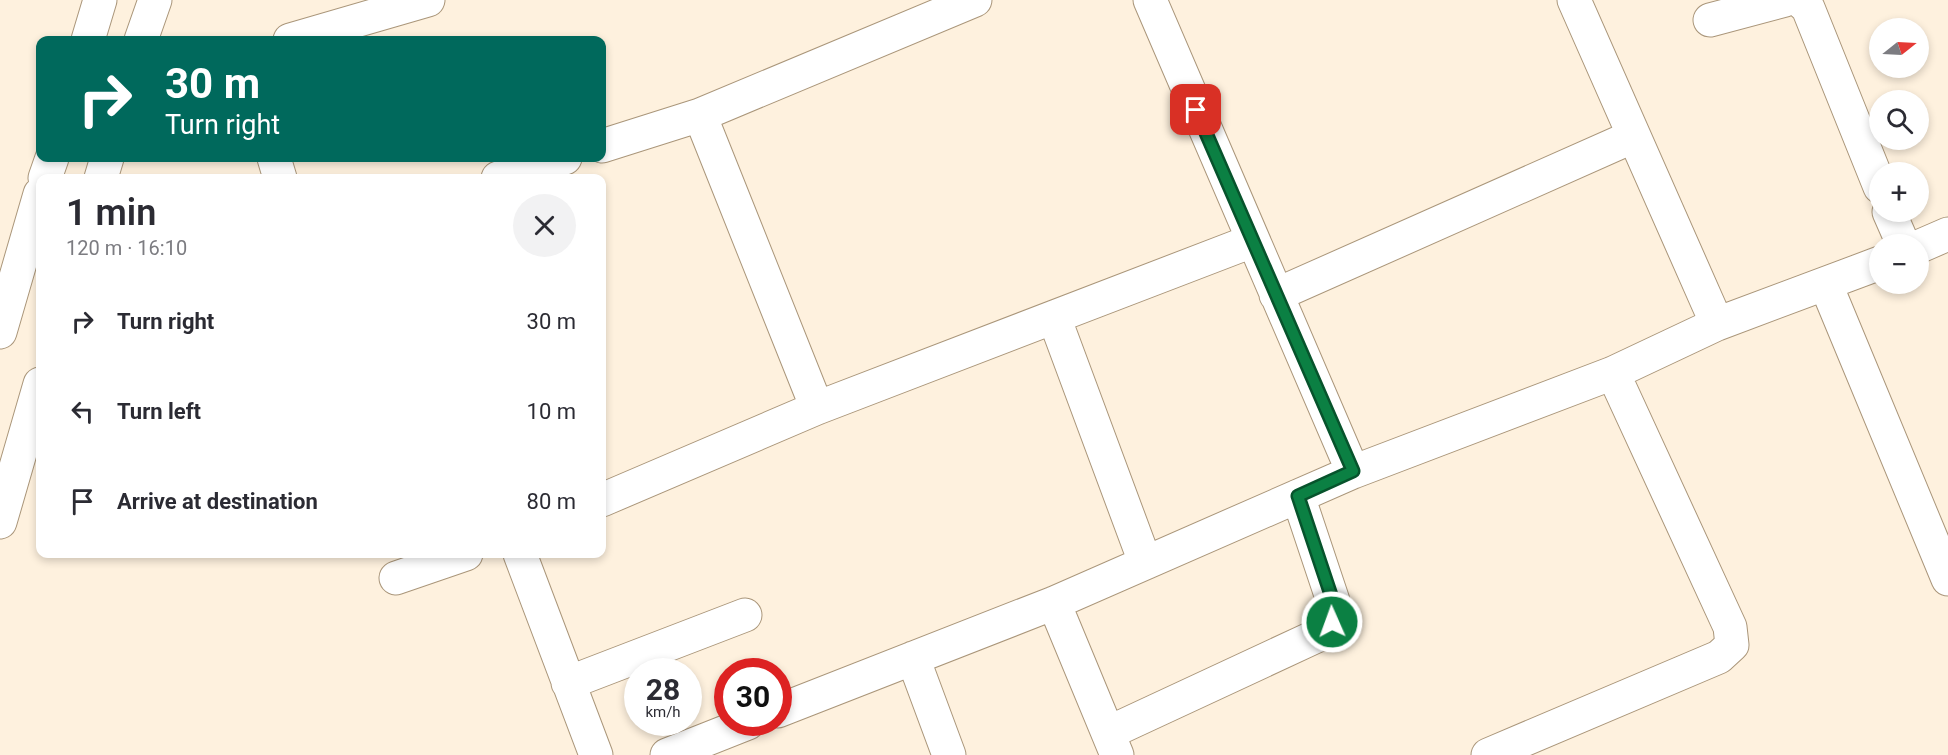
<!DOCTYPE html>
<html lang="en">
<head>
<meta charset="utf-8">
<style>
  body { margin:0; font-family:Roboto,sans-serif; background:#f2f2f3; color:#2b2b33; height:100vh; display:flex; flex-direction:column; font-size:22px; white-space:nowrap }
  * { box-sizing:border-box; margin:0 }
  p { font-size:20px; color:#7c7c81 }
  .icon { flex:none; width:33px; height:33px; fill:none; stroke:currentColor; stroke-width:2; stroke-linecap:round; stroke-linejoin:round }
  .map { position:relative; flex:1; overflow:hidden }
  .panel { position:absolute; left:36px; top:174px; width:570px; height:384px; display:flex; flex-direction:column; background:#fff; border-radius:12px; box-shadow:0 3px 9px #0003 }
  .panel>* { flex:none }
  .hud { position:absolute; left:36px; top:36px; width:570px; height:126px; border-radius:12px; box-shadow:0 3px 9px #0003; background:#00695c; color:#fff; overflow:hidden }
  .needle { width:39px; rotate:72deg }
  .fabs { position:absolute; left:1869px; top:18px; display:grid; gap:12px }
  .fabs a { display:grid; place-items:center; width:60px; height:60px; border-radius:50%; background:#fff; box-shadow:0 3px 9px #0003; font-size:30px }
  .speed { position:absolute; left:624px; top:658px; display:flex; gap:12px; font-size:30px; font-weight:700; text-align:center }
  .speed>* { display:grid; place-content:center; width:78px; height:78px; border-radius:50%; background:#fff; box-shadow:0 3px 9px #0003; line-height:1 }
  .speed small { font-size:15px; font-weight:400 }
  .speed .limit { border:9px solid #d22; background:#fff; color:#111 }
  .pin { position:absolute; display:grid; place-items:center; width:51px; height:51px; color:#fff; margin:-26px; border-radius:12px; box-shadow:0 3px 9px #0006 }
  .me { position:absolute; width:66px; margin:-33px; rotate:358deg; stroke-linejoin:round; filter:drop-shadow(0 0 4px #0008) }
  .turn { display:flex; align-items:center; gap:21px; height:126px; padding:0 30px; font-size:27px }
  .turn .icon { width:78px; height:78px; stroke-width:2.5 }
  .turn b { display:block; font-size:42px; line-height:51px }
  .round { display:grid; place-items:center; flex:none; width:63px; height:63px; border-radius:32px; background:#f2f2f3 }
  .headline { display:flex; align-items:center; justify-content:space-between; height:102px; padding:0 30px }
  h1 { font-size:36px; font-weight:600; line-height:45px }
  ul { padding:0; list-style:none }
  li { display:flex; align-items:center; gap:18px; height:90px; padding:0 30px }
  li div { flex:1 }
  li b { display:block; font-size:22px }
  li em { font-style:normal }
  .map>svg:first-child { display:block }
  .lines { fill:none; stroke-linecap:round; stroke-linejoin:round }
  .minor-casing { stroke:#aa967a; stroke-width:35 }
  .highway-casing { stroke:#aa967a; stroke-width:35 }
  .minor { stroke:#fff; stroke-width:33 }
  .highway { stroke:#fff; stroke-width:33 }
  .route-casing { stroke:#07532c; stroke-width:15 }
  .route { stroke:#0b8043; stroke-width:10 }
</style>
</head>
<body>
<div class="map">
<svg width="1948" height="755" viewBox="0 0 1948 755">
  <rect width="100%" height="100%" fill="#fef1de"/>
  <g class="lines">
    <g class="minor-casing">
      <path id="minor" d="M 1150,0 L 1353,472
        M 1574,0 L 1717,324
        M 1799,0 L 1808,8 L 1880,187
        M 1710,20 L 1785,0
        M 290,40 L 428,0
        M 700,115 L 817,408
        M 602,146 L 700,115 L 975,0
        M 274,158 L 280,178
        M 498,178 L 565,158
        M 1889,212 L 1903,244
        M 1918,247 L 1948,234
        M 1826,285 L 1948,579
        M 1276,295 L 1634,136
        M 1054,317 L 1145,562
        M 602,500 L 817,408 L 1252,241
        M 520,554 L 596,755
        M 396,578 L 466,554
        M 1054,603 L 1117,755
        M 913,658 L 949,755
        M 568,683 L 745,615
        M 778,711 L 1054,603 L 1353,472 L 1613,373 L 1717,324 L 1880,263
        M 1108,733 L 1323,633 L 1332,622 L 1333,601 L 1298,496
        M 667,755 L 748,723
        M 1488,755 L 1719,657 L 1732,645 L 1730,627 L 1613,373"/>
    </g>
    <g class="highway-casing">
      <path id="highway" d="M 88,40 L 100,0
        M 141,40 L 155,0
        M 45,178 L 52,158
        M 101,178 L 107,158
        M 0,332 L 40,194
        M 0,522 L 40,384"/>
    </g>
    <use href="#minor" class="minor"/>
    <use href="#highway" class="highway"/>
  </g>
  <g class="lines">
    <g class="route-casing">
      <path id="route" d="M 1196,110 L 1353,471 L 1298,496 L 1333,601 L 1332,622"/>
    </g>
    <use href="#route" class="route"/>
  </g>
</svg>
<div class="fabs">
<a><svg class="needle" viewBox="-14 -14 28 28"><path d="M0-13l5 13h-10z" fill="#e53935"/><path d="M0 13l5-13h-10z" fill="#7c7c81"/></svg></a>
<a><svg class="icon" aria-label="search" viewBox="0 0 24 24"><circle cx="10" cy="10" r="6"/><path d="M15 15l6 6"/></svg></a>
<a>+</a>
<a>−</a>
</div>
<div class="speed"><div>28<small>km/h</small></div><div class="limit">30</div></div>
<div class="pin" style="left:1196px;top:110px;background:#d93025"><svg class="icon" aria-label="arrive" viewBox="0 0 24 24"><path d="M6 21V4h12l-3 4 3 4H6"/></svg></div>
<svg class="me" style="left:1332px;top:622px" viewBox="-20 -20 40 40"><circle r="17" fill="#0b8043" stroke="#fff" stroke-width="3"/><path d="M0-11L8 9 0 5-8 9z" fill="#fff"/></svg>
<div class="hud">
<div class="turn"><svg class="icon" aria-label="right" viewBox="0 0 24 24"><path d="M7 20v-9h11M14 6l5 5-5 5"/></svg><div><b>30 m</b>Turn right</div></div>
</div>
<section class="panel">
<div class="headline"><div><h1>1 min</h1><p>120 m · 16:10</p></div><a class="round"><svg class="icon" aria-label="close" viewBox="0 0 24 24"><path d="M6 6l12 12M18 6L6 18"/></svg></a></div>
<ul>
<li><svg class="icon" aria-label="right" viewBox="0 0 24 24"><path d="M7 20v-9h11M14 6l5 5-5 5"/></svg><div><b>Turn right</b></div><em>30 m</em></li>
<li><svg class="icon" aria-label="left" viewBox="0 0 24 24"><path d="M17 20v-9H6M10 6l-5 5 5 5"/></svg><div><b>Turn left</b></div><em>10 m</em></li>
<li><svg class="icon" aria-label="arrive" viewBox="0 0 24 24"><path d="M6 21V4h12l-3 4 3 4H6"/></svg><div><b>Arrive at destination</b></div><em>80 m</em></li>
</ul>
</section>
</div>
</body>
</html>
